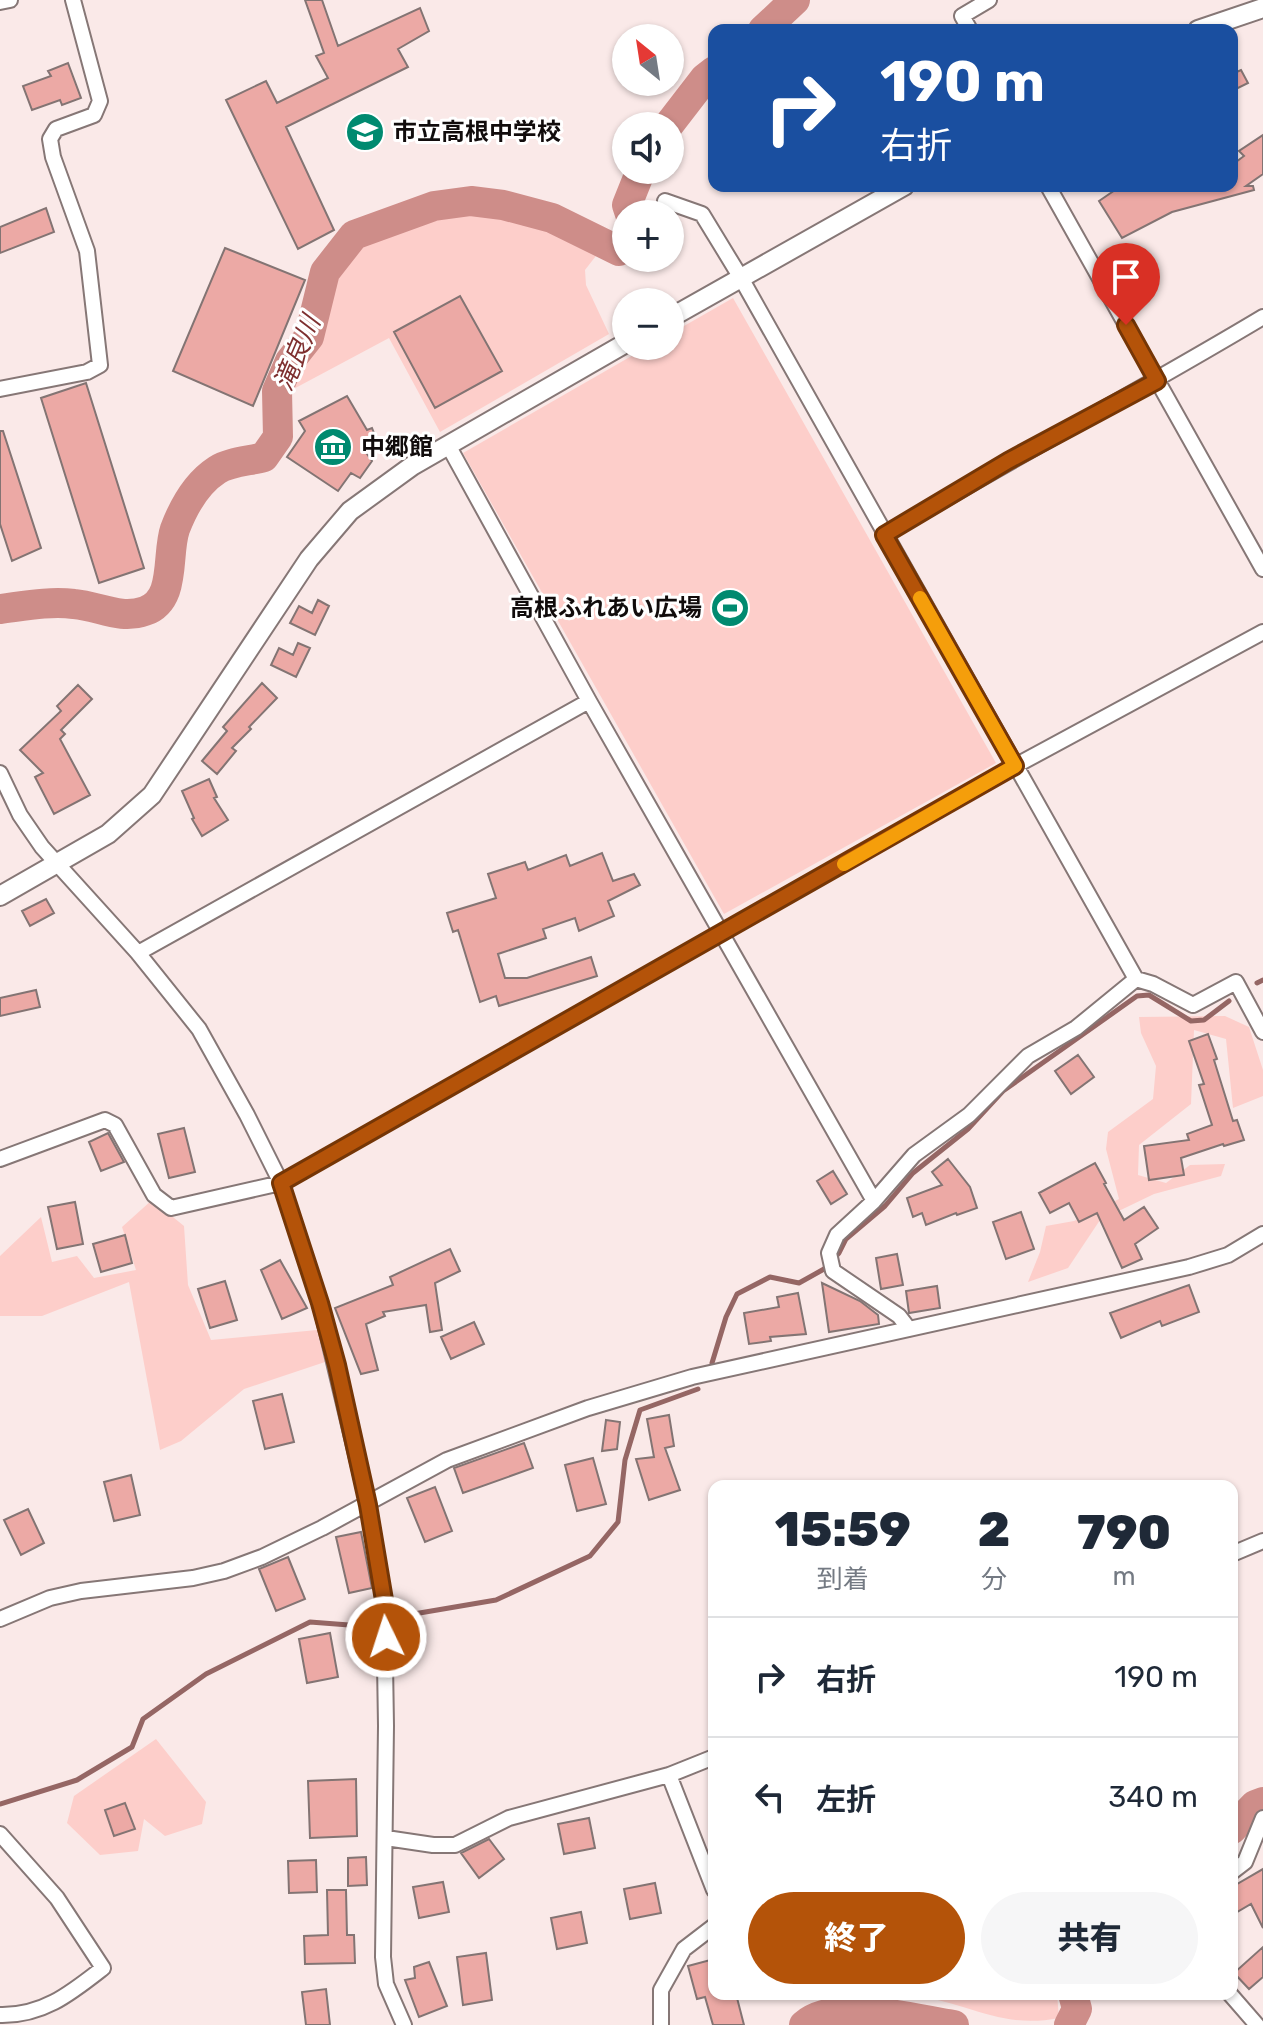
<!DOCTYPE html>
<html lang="ja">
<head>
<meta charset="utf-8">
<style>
  body { margin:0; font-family:Rubik,"Noto Sans JP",sans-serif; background:#f6f6f7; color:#1f2937; height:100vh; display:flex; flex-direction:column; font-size:30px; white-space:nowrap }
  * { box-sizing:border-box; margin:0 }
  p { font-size:26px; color:#747a83 }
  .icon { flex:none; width:44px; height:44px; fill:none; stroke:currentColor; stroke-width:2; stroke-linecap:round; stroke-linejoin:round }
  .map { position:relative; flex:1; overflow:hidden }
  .details { position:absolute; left:708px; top:1480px; width:530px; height:520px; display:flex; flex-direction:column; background:#fff; border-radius:16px; box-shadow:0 2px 6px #0004 }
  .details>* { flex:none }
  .hud { position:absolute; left:708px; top:24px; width:530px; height:168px; border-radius:16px; box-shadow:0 2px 6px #0004; background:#1a4fa0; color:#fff; overflow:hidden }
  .needle { width:52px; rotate:330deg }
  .fabs { position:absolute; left:612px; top:24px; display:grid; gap:16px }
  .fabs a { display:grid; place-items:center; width:72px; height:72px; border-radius:50%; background:#fff; box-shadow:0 2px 6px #0004; font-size:40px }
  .pin { position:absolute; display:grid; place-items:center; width:68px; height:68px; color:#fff; margin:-82px -34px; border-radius:50% 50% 50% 0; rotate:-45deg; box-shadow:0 0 8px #0007 }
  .pin .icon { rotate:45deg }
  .me { position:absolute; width:88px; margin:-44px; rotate:356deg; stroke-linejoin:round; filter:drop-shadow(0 0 6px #0008) }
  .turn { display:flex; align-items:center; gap:28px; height:168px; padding:0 40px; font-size:36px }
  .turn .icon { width:104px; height:104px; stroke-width:2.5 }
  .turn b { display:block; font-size:56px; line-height:68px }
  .eta { display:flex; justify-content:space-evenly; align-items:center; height:136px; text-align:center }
  .eta b { font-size:48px; font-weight:800; line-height:56px }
  .cta { display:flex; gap:16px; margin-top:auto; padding:16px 40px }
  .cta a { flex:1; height:92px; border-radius:48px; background:#b45309; color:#fff; font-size:32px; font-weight:800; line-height:92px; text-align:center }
  .cta a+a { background:#f6f6f7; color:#1f2937 }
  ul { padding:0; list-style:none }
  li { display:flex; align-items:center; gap:24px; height:120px; padding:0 40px; border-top:2px solid #e0e1e3 }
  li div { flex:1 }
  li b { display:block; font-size:30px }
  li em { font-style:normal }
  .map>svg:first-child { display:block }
  .green { fill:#fdceca }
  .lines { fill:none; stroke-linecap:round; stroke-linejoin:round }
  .stream { stroke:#956664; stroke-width:5 }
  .river { stroke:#ce8d89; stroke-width:30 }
  .building { fill:#eca9a5; stroke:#837473; stroke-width:2 }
  .minor-casing { stroke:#867776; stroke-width:18 }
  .tertiary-casing { stroke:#867776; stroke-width:22 }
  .minor { stroke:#fff; stroke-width:14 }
  .tertiary { stroke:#fff; stroke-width:18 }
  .route-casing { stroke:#753606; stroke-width:20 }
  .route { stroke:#b45309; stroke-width:14 }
  .slow { stroke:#f59e0b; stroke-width:14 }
  .labels { text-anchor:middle; stroke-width:6; stroke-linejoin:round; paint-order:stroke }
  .poi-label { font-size:24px; font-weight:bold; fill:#110c0c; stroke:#fff; text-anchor:start }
  .water-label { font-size:26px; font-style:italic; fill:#7e2f2f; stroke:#fff }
</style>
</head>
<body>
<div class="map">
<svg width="1263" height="2025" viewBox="0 0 1263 2025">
  <rect width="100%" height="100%" fill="#fae9e8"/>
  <path class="green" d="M 474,209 L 505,210 L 553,223 L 599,252 L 585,270 L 586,285 L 609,334 L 440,432 L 389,338 L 286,393 C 297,374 312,357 320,335 C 330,311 331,283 345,260 C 364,232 442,215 474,209 Z
    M 733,298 L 996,763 L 724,914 L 463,453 L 649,346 L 670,346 L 670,334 Z
    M 1225,1016 L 1249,1027 L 1263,1070 L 1263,1096 L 1233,1108 L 1226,1039 L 1194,1030 L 1191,1104 L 1139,1145 L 1138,1175 L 1166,1183 L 1190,1165 L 1225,1164 L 1221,1176 L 1154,1194 L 1100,1220 L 1068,1268 L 1028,1282 L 1040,1252 L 1046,1226 L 1074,1221 L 1119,1199 L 1106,1149 L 1108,1132 L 1153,1099 L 1156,1066 L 1141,1033 L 1139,1017 Z
    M 152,1200 L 184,1226 L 188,1285 L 211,1340 L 317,1330 L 325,1362 L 244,1389 L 181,1441 L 160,1450 L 129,1282 L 42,1316 L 0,1316 L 0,1256 L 41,1217 L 52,1262 L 77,1256 L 94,1278 L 136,1270 L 122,1227 Z
    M 156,1739 L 206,1802 L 202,1824 L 165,1836 L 144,1819 L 138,1851 L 100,1855 L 67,1823 L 74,1796 Z
    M 914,1994 L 1057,1994 L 1059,2018 C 1023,2025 997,2018 963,2007 C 947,2002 931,1998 914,1994 Z"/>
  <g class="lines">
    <path class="stream" d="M 1257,983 L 1263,980
      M 712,1363 L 726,1317 L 737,1294 L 770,1277 L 799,1283 L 824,1269 L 839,1253 L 846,1239 L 885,1206 L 913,1173 L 968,1129 L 1003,1091 L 1137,996 L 1149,995 L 1191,1021 L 1204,1020 L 1229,1001
      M 0,1804 L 77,1780 L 132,1747 L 143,1719 L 206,1674 L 310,1622 L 349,1625 L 496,1600 L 590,1556 L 618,1522 L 625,1460 L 640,1410 L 698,1389"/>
    <path class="river" d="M 763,30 L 795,0
      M 668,126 L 705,78 L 714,71
      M 630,214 L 627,205 L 641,170
      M 0,609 C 24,606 49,601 74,604 C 99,606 120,620 145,611 C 177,600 166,555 175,529 C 183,508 197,483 217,470 C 229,462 250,461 264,457 L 278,437 L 277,391 L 290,361 L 309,337 L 325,272 L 354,235 L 434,206 L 471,201 L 503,205 L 552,218 L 619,251 L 626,238
      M 1232,1829 L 1255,1805 L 1263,1802
      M 804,2025 C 836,1997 914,2019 954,2025
      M 1069,2025 L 1077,2009 L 1073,1994"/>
  </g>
  <path class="building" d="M 305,0 L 322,0 L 338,46 L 420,8 L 429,31 L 398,49 L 408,67 L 286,127 L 334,230 L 298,249 L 226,100 L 266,81 L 277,103 L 328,78 L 316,56 L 324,53 Z
    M 68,63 L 81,98 L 62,105 L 60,100 L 32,110 L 23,86 L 51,76 L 48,71 Z
    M 1241,70 L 1248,83 L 1232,91 L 1232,74 Z
    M 1263,135 L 1263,174 L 1246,186 L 1253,186 L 1254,190 L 1172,212 L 1122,238 L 1099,201 L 1121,186 L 1232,186 L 1232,165 L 1244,156 L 1239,151 Z
    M 46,208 L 54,232 L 0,253 L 0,227 Z
    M 225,248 L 305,280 L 253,406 L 173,371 Z
    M 460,296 L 502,371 L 435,408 L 394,332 Z
    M 86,383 L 144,568 L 99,583 L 41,398 Z
    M 347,396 L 367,430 L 372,428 L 378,443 L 365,451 L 372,461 L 360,478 L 351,473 L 338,491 L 287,457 L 305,431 L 299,421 Z
    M 0,431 L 3,431 L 41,548 L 12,561 L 0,524 Z
    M 318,600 L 329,606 L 315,635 L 290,623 L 299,606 L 312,613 Z
    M 298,643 L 310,648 L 296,677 L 271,665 L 279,648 L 293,655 Z
    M 262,683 L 277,698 L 249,727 L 251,729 L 232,748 L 236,751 L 217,774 L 202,761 L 227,731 L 223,727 Z
    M 78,685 L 92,699 L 61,730 L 65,734 L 60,739 L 90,795 L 54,814 L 35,777 L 43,773 L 20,750 L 61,711 L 57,706 Z
    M 209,779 L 217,797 L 214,798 L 228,820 L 202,836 L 192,819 L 194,818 L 182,791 Z
    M 602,853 L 613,881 L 634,874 L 640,885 L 608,901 L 614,916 L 579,931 L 575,918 L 543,929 L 546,938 L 498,954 L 505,978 L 527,978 L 591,957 L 597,976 L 499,1006 L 496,996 L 480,1002 L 458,930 L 453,932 L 447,913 L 496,898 L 488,874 L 525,862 L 528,870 L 566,855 L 570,866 Z
    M 46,899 L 54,913 L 30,926 L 22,911 Z
    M 36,990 L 40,1007 L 0,1016 L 0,998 Z
    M 1208,1034 L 1217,1059 L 1214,1060 L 1233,1121 L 1237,1120 L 1244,1140 L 1224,1146 L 1223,1144 L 1181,1158 L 1184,1175 L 1149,1180 L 1144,1146 L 1189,1140 L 1187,1134 L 1212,1125 L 1199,1085 L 1204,1084 L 1189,1041 Z
    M 1078,1055 L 1094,1077 L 1071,1094 L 1055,1071 Z
    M 184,1128 L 195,1172 L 169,1178 L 158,1134 Z
    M 108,1133 L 124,1162 L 101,1171 L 89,1142 Z
    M 948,1159 L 970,1187 L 977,1208 L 957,1215 L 956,1213 L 926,1225 L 922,1213 L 913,1217 L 907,1198 L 942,1185 L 932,1172 Z
    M 1095,1163 L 1106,1183 L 1104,1184 L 1124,1220 L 1144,1207 L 1158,1228 L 1135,1244 L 1142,1259 L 1122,1268 L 1097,1213 L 1079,1222 L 1069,1203 L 1050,1213 L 1039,1193 Z
    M 833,1171 L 847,1194 L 831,1204 L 817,1181 Z
    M 75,1202 L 83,1244 L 57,1249 L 48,1207 Z
    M 1021,1212 L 1034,1249 L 1006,1259 L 993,1222 Z
    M 125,1235 L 132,1263 L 101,1272 L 93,1244 Z
    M 450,1249 L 460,1271 L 435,1283 L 442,1330 L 430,1332 L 426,1305 L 383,1312 L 385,1316 L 366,1324 L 378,1370 L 361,1374 L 335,1308 L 393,1285 L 390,1277 Z
    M 897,1254 L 903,1285 L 881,1289 L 876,1258 Z
    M 280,1260 L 307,1308 L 282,1319 L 261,1270 Z
    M 225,1281 L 237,1320 L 210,1328 L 198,1289 Z
    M 822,1283 L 860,1301 L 878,1315 L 879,1324 L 829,1332 Z
    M 1189,1285 L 1199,1312 L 1162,1326 L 1160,1321 L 1121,1338 L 1110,1313 Z
    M 937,1286 L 940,1308 L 909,1313 L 906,1291 Z
    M 798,1293 L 806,1334 L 770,1337 L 771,1341 L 749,1344 L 744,1313 L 779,1307 L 777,1297 Z
    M 474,1322 L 484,1344 L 451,1359 L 441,1337 Z
    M 282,1394 L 294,1442 L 265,1449 L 253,1401 Z
    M 669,1415 L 674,1446 L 665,1448 L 680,1490 L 649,1500 L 636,1459 L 654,1457 L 647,1419 Z
    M 606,1420 L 620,1422 L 617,1449 L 602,1451 Z
    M 524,1443 L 533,1468 L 463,1493 L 454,1468 Z
    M 593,1458 L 606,1504 L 577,1511 L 565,1465 Z
    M 131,1475 L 140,1515 L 114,1521 L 104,1482 Z
    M 435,1487 L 452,1531 L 425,1542 L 407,1498 Z
    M 28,1509 L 44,1543 L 21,1555 L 4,1520 Z
    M 361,1532 L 372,1588 L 349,1593 L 336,1537 Z
    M 288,1557 L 305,1599 L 276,1611 L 259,1569 Z
    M 330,1633 L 338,1677 L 307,1683 L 299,1639 Z
    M 356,1779 L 357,1836 L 310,1838 L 308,1781 Z
    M 125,1803 L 135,1829 L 114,1836 L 105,1810 Z
    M 589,1818 L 595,1848 L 564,1854 L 558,1824 Z
    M 489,1839 L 504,1859 L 479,1878 L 461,1853 Z
    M 366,1857 L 367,1885 L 348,1886 L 348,1858 Z
    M 316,1860 L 317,1892 L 289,1893 L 288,1861 Z
    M 1263,1869 L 1263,1928 L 1251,1904 L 1232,1915 L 1232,1887 Z
    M 443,1882 L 449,1912 L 419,1918 L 413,1887 Z
    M 655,1883 L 661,1913 L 630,1919 L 624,1889 Z
    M 327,1890 L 346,1890 L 347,1935 L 354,1935 L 355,1963 L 305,1964 L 304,1936 L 328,1935 Z
    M 581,1912 L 587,1943 L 557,1949 L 551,1918 Z
    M 1263,1947 L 1263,1977 L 1249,1989 L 1234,1973 Z
    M 486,1953 L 492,2000 L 463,2005 L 457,1957 Z
    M 714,1959 L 714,1994 L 736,1994 L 744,2025 L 713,2025 L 705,1997 L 697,1999 L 688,1966 Z
    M 429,1962 L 447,2006 L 419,2017 L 405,1980 L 415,1978 L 414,1967 Z
    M 326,1989 L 330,2025 L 306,2025 L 302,1992 Z"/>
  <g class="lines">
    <g class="minor-casing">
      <path id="minor" d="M 0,2 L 10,0
        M 970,30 L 962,16 L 989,0
        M 1048,186 L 1263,569
        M 665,201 L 702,214 L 741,278 L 1136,979
        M 0,389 L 87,372 L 100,365 L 87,251 L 53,157 L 50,139 L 56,129 L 94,115 L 100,101 L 73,0
        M 448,445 L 589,701 L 874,1201
        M 884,535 C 1009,460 1138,392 1263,317
        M 0,773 L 20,815 L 42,847 L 138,953 L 199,1029 L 247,1115 L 281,1183 L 320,1303 L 368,1505 L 384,1600 L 386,1726 L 383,1957 L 386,1984 L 404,2025
        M 138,953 L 589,701
        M 0,1159 L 105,1120 L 115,1125 L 154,1195 L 171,1208 L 281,1183 L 1015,766 L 1263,632
        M 909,1329 L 899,1316 L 833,1271 L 829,1253 L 837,1235 L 874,1201 L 914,1155 L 969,1115 L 1028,1056 L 1076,1028 L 1136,979 L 1153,984 L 1193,1005 L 1236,982 L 1263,1032
        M 1232,1554 L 1263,1541
        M 0,1619 L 50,1598 L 81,1591 L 193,1578 L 224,1571 L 262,1557 L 322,1528 L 447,1460 L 588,1408 L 692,1377 L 1189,1267 L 1228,1255 L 1263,1234
        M 669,1775 L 714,1890
        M 0,1834 L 57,1898 L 103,1968 C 71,1993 43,2016 0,2015
        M 386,1838 L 433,1845 L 455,1845 L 509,1818 L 669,1775 L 714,1757
        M 1232,1872 L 1245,1862 L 1263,1818
        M 1230,1994 L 1257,2025
        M 661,2025 L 661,1990 L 684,1949 L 714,1926"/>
    </g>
    <g class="tertiary-casing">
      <path id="tertiary" d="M 1198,30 L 1263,8
        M 670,318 L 904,186
        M 0,896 L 108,834 L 152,795 L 309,559 L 350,511 L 412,466 L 626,343"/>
    </g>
    <use href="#minor" class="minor"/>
    <use href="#tertiary" class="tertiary"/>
  </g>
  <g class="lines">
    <g class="route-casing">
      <path id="route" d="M 386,1637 L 384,1600 L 368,1505 L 337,1365 L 320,1303 L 281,1183 L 1015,766 L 884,535 L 1008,461 L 1157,381 L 1126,325"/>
    </g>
    <use href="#route" class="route"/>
    <path class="slow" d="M 844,864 L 1015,766 L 920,598"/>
  </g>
  <defs>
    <g id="school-disc" transform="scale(2)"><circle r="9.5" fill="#008a70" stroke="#fff"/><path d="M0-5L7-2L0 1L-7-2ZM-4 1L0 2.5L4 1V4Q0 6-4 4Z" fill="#fff"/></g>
    <g id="museum-disc" transform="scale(2)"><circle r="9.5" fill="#008a70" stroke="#fff"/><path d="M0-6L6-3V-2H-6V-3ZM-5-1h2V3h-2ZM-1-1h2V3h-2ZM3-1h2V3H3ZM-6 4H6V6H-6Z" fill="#fff"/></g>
    <g id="stadium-disc" transform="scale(2)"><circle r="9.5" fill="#008a70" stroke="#fff"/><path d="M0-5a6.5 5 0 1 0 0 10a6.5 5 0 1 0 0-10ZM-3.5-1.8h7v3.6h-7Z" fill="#fff"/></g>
  </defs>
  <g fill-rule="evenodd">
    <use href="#school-disc" x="365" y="132"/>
    <use href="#museum-disc" x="333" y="447"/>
    <use href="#stadium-disc" x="730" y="608"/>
  </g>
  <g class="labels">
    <g class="poi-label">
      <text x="393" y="140">市立高根中学校</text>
      <text x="361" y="455">中郷館</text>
      <text x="702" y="616" text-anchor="end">高根ふれあい広場</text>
    </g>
    <g class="water-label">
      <text transform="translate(297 353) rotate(-67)" y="9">滝良川</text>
    </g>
  </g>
</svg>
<div class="fabs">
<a><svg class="needle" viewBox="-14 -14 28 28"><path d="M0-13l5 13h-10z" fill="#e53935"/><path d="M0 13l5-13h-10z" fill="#747a83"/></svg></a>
<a><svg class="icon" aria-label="sound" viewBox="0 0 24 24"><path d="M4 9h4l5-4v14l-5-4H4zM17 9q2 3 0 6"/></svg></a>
<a>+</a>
<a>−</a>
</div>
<div class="pin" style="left:1126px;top:325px;background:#d93025"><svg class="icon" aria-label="arrive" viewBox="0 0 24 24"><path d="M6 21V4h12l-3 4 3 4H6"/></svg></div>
<svg class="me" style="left:386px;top:1637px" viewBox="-20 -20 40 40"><circle r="17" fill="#b45309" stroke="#fff" stroke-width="3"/><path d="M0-11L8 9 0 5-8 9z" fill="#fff"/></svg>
<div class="hud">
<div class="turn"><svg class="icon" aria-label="right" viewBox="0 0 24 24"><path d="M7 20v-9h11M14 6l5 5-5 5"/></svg><div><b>190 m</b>右折</div></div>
</div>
<section class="details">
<div class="eta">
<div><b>15:59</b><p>到着</p></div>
<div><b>2</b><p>分</p></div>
<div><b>790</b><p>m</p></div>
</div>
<ul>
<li><svg class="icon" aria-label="right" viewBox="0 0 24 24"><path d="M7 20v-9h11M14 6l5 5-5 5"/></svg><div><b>右折</b></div><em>190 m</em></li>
<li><svg class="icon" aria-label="left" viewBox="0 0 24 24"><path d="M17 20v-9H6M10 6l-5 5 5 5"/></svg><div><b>左折</b></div><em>340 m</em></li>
</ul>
<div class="cta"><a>終了</a><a>共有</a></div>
</section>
</div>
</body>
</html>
